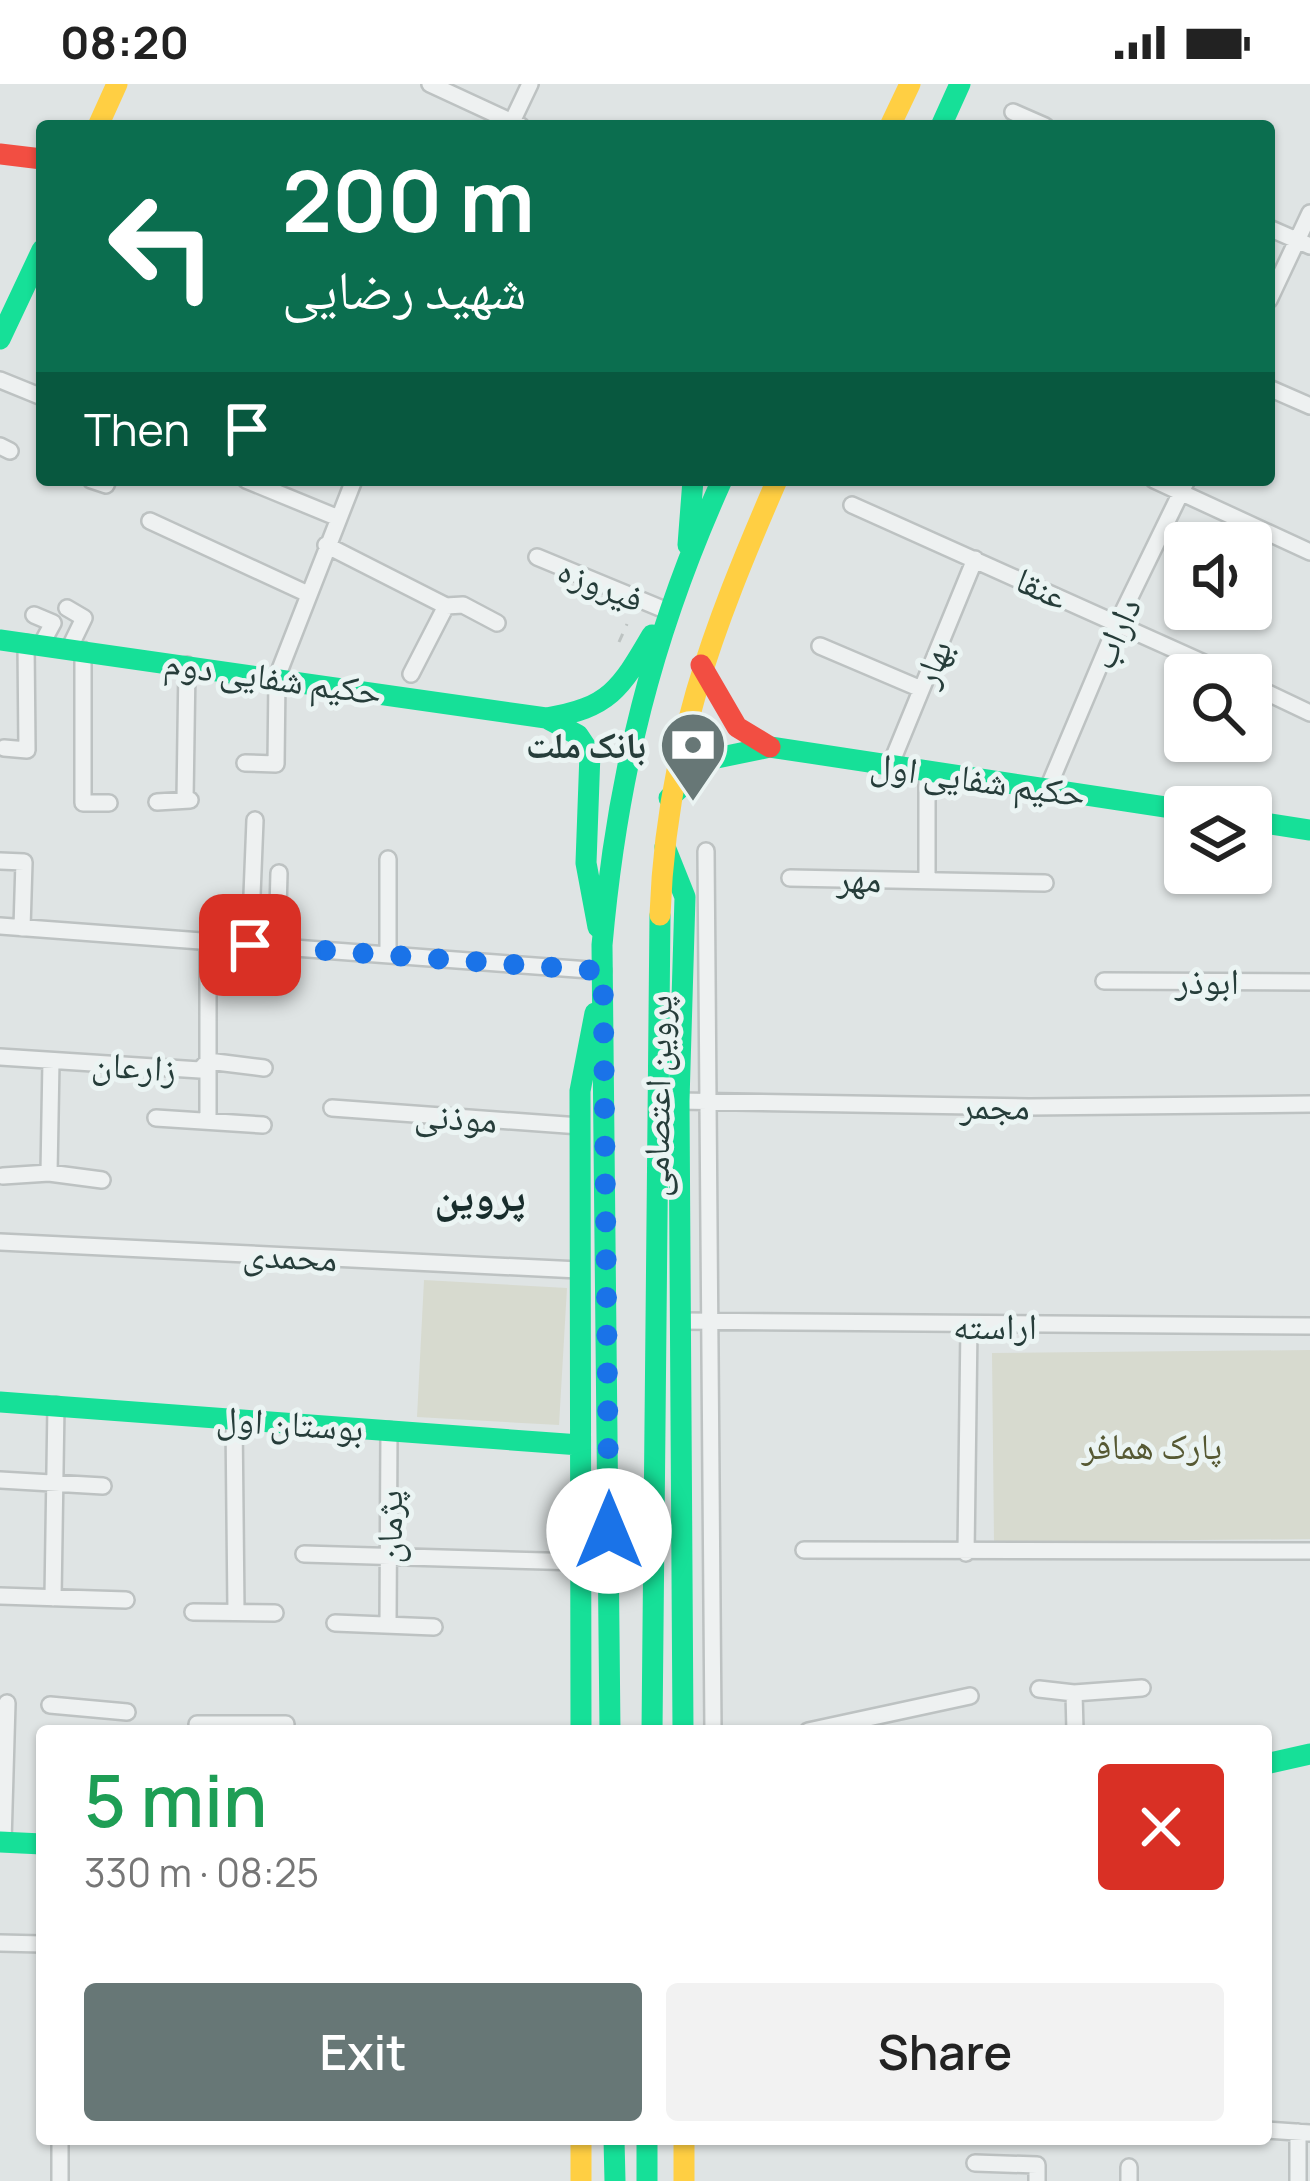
<!DOCTYPE html>
<html lang="en">
<head>
<meta charset="utf-8">
<style>
  body { margin:0; font-family:Manrope,"Noto Naskh Arabic",sans-serif; background:#f2f2f2; color:#222; height:100vh; display:flex; flex-direction:column; font-size:45px; white-space:nowrap }
  * { box-sizing:border-box; margin:0 }
  p { font-size:39px; color:#767676 }
  .icon { flex:none; width:66px; height:66px; fill:none; stroke:currentColor; stroke-width:2; stroke-linecap:round; stroke-linejoin:round }
  .map { position:relative; flex:1; overflow:hidden }
  .drawer { position:absolute; left:36px; top:1641px; width:1236px; height:420px; display:flex; flex-direction:column; background:#fff; border-radius:12px; box-shadow:0 3px 9px #0004 }
  .drawer>* { flex:none }
  .banner { position:absolute; left:36px; top:36px; width:1239px; height:366px; border-radius:12px; box-shadow:0 3px 9px #0004; background:#0b6e4f; color:#fff; overflow:hidden }
  .buttons { position:absolute; left:1164px; top:438px; display:grid; gap:24px }
  .buttons a { display:grid; place-items:center; width:108px; height:108px; border-radius:12px; background:#fff; box-shadow:0 3px 9px #0004; font-size:60px }
  .pin { position:absolute; display:grid; place-items:center; width:102px; height:102px; color:#fff; margin:-51px; border-radius:24px; box-shadow:0 6px 18px #0006 }
  .me { position:absolute; width:132px; margin:-66px; rotate:0deg; stroke-linejoin:round; filter:drop-shadow(0 0 9px #0008) }
  .turn { display:flex; align-items:center; gap:42px; height:252px; padding:0 48px; font-size:54px }
  .turn .icon { width:156px; height:156px; stroke-width:2.5 }
  .turn b { display:block; font-size:84px; line-height:102px }
  .then { display:flex; align-items:center; height:114px; padding:0 48px; background:#0003; gap:24px; font-size:45px }
  .round { display:grid; place-items:center; flex:none; width:126px; height:126px; border-radius:12px; background:#f2f2f2 }
  .summary { display:flex; align-items:center; justify-content:space-between; height:204px; padding:0 48px }
  h1 { font-size:72px; font-weight:600; line-height:90px; color:#1e9e55 }
  .cta { display:flex; gap:24px; margin-top:auto; padding:24px 48px }
  .cta a { flex:1; height:138px; border-radius:12px; background:#677776; color:#fff; font-size:48px; font-weight:600; line-height:138px; text-align:center }
  .cta a+a { background:#f2f2f2; color:#222 }
  .status { display:flex; justify-content:space-between; align-items:center; height:84px; padding:0 60px; background:#fff; direction:ltr }
  .status svg { height:33px; fill:currentColor }
  .map>svg:first-child { display:block }
  .green { fill:#d7dacf }
  .lines { fill:none; stroke-linecap:round; stroke-linejoin:round }
  .street-casing { stroke:#bdc2c2; stroke-width:20 }
  .path { stroke:#bdc3c2; stroke-width:3; stroke-dasharray:9 9; stroke-linecap:butt }
  .street { stroke:#eef1f1; stroke-width:15 }
  .fast { stroke:#16e098; stroke-width:21 }
  .slow { stroke:#ffcf43; stroke-width:21 }
  .jam { stroke:#f24e42; stroke-width:21 }
  .route { stroke:#1a73e8; stroke-width:21; stroke-dasharray:0 37.8 }
  .labels { text-anchor:middle; stroke-width:10; stroke-linejoin:round; paint-order:stroke }
  .street-label { font-size:36px; fill:#263d3a; stroke:#ebf4f3 }
  .poi-label { font-size:36px; font-weight:bold; fill:#263d3a; stroke:#ebf4f3; text-anchor:end }
  .park-label { font-size:36px; fill:#565933; stroke:#ebf4f3 }
  .quarter-label { font-size:42px; font-weight:bold; fill:#182d2c; stroke:#ebf4f3 }
</style>
</head>
<body>
<div class="status"><b>08:20</b><svg viewBox="0 0 49 12"><path d="M0 12V9h3v3zM5 12V6h3v6zM10 12V3h3v9zM15 12V0h3v12zM26 1h20v11H26zM47 4h2v5h-2z"/></svg></div>
<div class="map">
<svg width="1310" height="2097" viewBox="0 0 1310 2097">
  <rect width="100%" height="100%" fill="#dfe4e4"/>
  <path class="green" d="M 424,1196 L 567,1204 L 559,1341 L 417,1333 Z
    M 1310,1266 L 1310,1455 L 994,1458 L 992,1269 Z"/>
  <g class="lines">
    <g class="street-casing">
      <path id="street" d="M 430,0 L 521,42
        M 1013,28 L 1045,42
        M 510,42 L 530,0
        M 1269,144 L 1310,162
        M 1269,216 L 1310,129
        M 0,296 L 42,313
        M 1269,304 L 1310,322
        M 0,362 L 10,367
        M 91,396 L 106,401 L 108,396
        M 246,396 L 336,433
        M 1154,396 L 1310,468
        M 852,421 L 1231,591
        M 150,437 L 308,510
        M 326,461 L 446,522 L 411,590
        M 537,473 L 665,526
        M 446,522 L 463,521 L 497,539
        M 67,524 L 84,534 L 69,565
        M 34,531 L 53,539 L 41,561
        M 820,562 L 921,605
        M 83,566 L 83,719 L 109,719
        M 1251,601 L 1310,629
        M 4,664 L 27,666 L 26,559
        M 245,679 L 276,680 L 277,593 L 354,396
        M 890,682 L 975,475
        M 927,687 L 927,797
        M 1048,704 L 1118,538 L 1187,396
        M 185,716 L 187,581
        M 157,718 L 190,716
        M 706,767 L 713,1647
        M 0,777 L 24,778 L 22,844
        M 790,794 L 1045,799
        M 0,842 L 603,887
        M 250,861 L 255,736
        M 277,863 L 279,789
        M 388,871 L 388,775
        M 1104,897 L 1310,898
        M 0,973 L 200,986 L 208,977 L 264,984
        M 679,1017 L 1029,1023 L 1310,1020
        M 332,1024 L 580,1042
        M 208,1033 L 208,858
        M 156,1034 L 263,1041
        M 49,1089 L 51,977
        M 3,1092 L 49,1089 L 102,1096
        M 0,1158 L 579,1186
        M 680,1237 L 1310,1242
        M 234,1335 L 236,1527
        M 0,1396 L 103,1402
        M 804,1466 L 1310,1467
        M 966,1469 L 969,1242
        M 304,1470 L 581,1478
        M 0,1512 L 126,1516
        M 53,1514 L 56,1321
        M 193,1528 L 275,1529
        M 335,1539 L 434,1543
        M 388,1541 L 389,1346
        M 1039,1605 L 1074,1609
        M 50,1621 L 127,1628
        M 197,1640 L 286,1640
        M 808,1647 L 970,1612
        M 1075,1647 L 1074,1609 L 1142,1604
        M 3,1758 L 7,1619
        M 0,1859 L 42,1860
        M 1266,2046 L 1310,2049
        M 975,2079 L 1037,2081 L 1037,2097
        M 60,2097 L 60,2055
        M 1129,2097 L 1129,2083
        M 1298,2097 L 1298,2048"/>
    </g>
    <path class="path" d="M 619,558 L 627,540"/>
    <use href="#street" class="street"/>
    <path class="fast" d="M 941,42 L 960,0
      M 0,255 L 42,166
      M 688,461 L 693,396
      M 0,556 L 546,634 C 610,624 621,604 652,551
      M 546,634 L 578,651 L 590,669 L 586,779 L 598,843
      M 669,714 L 712,675 L 770,663 L 1185,726
      M 1251,737 L 1310,746
      M 665,763 L 685,813 L 679,1017 L 683,1647
      M 0,1318 L 580,1361
      M 581,1647 L 580,1007 L 595,929
      M 610,1647 L 602,861 C 617,692 652,551 722,396
      M 652,1647 L 660,831
      M 1266,1680 L 1310,1670
      M 0,1758 L 42,1760
      M 614,2055 L 615,2097
      M 647,2055 L 647,2097"/>
    <path class="slow" d="M 98,42 L 117,0
      M 890,42 L 910,0
      M 660,831 C 666,665 712,546 777,396
      M 581,2055 L 581,2097
      M 684,2055 L 684,2097"/>
    <path class="jam" d="M 0,70 L 42,75
      M 701,581 L 737,643 L 770,663"/>
  </g>
  <g class="lines">
    <path class="route" d="M 250,861 L 603,887 L 609,1447"/>
  </g>
  <defs>
    <g id="bank-pin" transform="scale(3.45)"><path d="M0 17L-7.5 6A9.5 9.5 0 1 1 7.5 6Z" fill="#677776" stroke="#ebf4f3"/><path d="M-6-4H6V4H-6ZM0-2.3a2.3 2.3 0 1 0 0 4.6a2.3 2.3 0 1 0 0-4.6Z" fill="#fff"/></g>
  </defs>
  <g fill-rule="evenodd">
    <use href="#bank-pin" x="693" y="661"/>
  </g>
  <g class="labels">
    <g class="street-label">
      <text transform="translate(601 500) rotate(22)" y="13">فیروزه</text>
      <text transform="translate(1042 504) rotate(24)" y="13">عنقا</text>
      <text transform="translate(1115 549) rotate(-66)" y="13">داراب</text>
      <text transform="translate(932 579) rotate(-68)" y="13">بهار</text>
      <text transform="translate(273 593) rotate(8)" y="13">حکیم شفایی دوم</text>
      <text transform="translate(978 695) rotate(8)" y="13">حکیم شفایی اول</text>
      <text transform="translate(859 795) rotate(1)" y="13">مهر</text>
      <text x="1207" y="910">ابوذر</text>
      <text transform="translate(134 982) rotate(4)" y="13">زارعان</text>
      <text transform="translate(657 1012) rotate(-89)" y="13">پروین اعتصامی</text>
      <text transform="translate(995 1022) rotate(1)" y="13">مجمر</text>
      <text transform="translate(456 1033) rotate(4)" y="13">موذنی</text>
      <text transform="translate(290 1172) rotate(3)" y="13">محمدی</text>
      <text x="995" y="1255">اراسته</text>
      <text transform="translate(290 1339) rotate(4)" y="13">بوستان اول</text>
      <text transform="translate(389 1443) rotate(-90)" y="13">پژمان</text>
    </g>
    <g class="poi-label">
      <text x="646" y="674">بانک ملت</text>
    </g>
    <g class="park-label">
      <text x="1152" y="1375">پارک همافر</text>
    </g>
    <g class="quarter-label">
      <text x="480" y="1127">پروین</text>
    </g>
  </g>
</svg>
<div class="buttons">
<a><svg class="icon" aria-label="sound" viewBox="0 0 24 24"><path d="M4 9h4l5-4v14l-5-4H4zM17 9q2 3 0 6"/></svg></a>
<a><svg class="icon" aria-label="search" viewBox="0 0 24 24"><circle cx="10" cy="10" r="6"/><path d="M15 15l6 6"/></svg></a>
<a><svg class="icon" aria-label="layers" viewBox="0 0 24 24"><path d="M12 4l9 5-9 5-9-5zM3 14l9 5 9-5"/></svg></a>
</div>
<div class="pin" style="left:250px;top:861px;background:#d93025"><svg class="icon" aria-label="arrive" viewBox="0 0 24 24"><path d="M6 21V4h12l-3 4 3 4H6"/></svg></div>
<svg class="me" style="left:609px;top:1447px" viewBox="-20 -20 40 40"><circle r="19" fill="#fff"/><path d="M0-13L10 11 0 6-10 11z" fill="#1a73e8"/></svg>
<div class="banner">
<div class="turn"><svg class="icon" aria-label="left" viewBox="0 0 24 24"><path d="M17 20v-9H6M10 6l-5 5 5 5"/></svg><div><b>200 m</b>شهید رضایی</div></div>
<div class="then">Then<svg class="icon" aria-label="arrive" viewBox="0 0 24 24"><path d="M6 21V4h12l-3 4 3 4H6"/></svg></div>
</div>
<section class="drawer">
<div class="summary"><div><h1>5 min</h1><p>330 m · 08:25</p></div><a class="round" style="background:#d93025;color:#fff"><svg class="icon" aria-label="close" viewBox="0 0 24 24"><path d="M6 6l12 12M18 6L6 18"/></svg></a></div>
<div class="cta"><a>Exit</a><a>Share</a></div>
</section>
</div>
</body>
</html>
